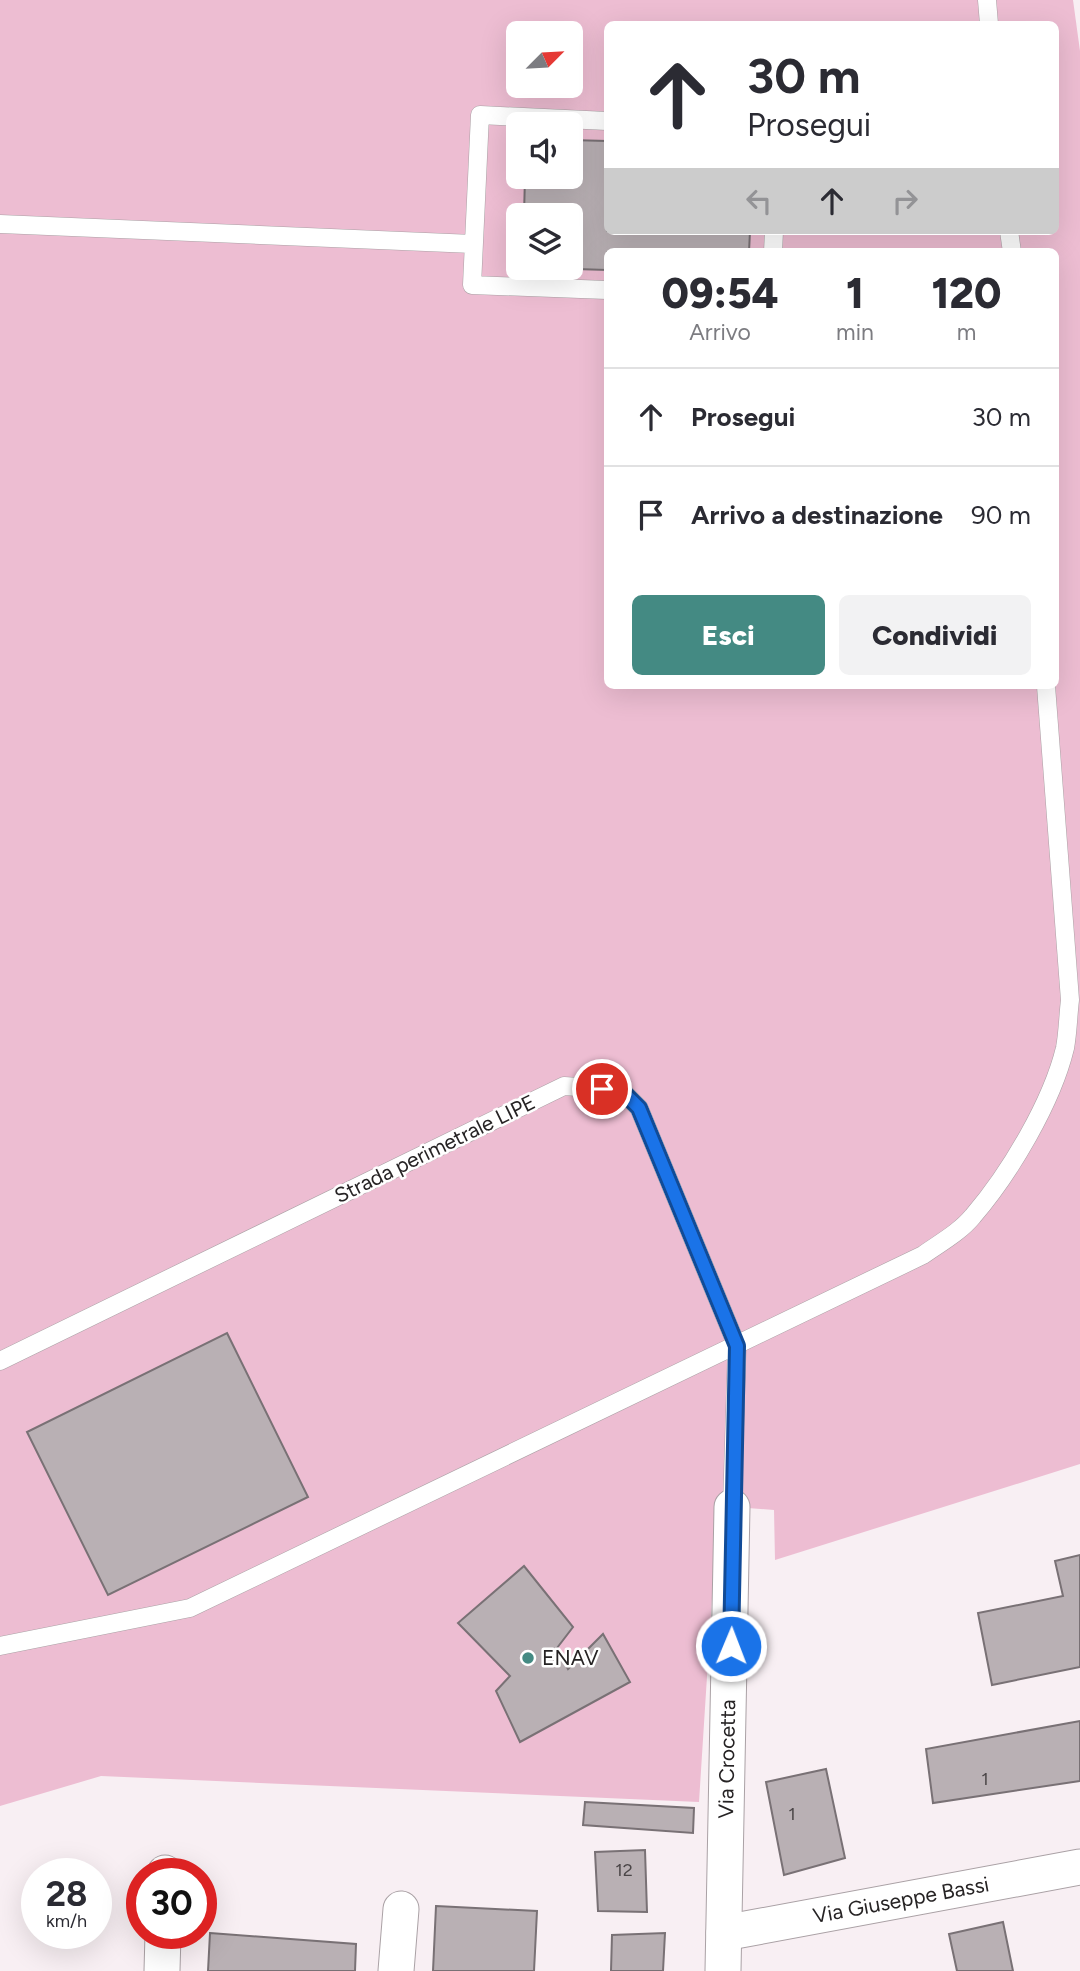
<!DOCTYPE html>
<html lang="it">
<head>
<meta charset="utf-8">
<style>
  body { margin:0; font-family:Figtree,sans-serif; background:#f2f2f3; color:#2b2b33; height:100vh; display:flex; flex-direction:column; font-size:26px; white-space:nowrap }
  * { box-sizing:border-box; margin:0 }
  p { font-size:23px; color:#7c7c81 }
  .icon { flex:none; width:38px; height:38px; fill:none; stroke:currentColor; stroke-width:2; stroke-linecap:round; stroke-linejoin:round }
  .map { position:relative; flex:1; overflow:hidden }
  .drawer { position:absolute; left:604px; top:248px; width:455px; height:441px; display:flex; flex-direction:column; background:#fff; border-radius:10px; box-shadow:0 7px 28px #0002 }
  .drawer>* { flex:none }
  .guide { position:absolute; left:604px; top:21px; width:455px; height:214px; border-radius:10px; box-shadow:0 7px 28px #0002; background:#fff; color:#2b2b33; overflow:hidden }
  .needle { width:46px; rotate:66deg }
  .controls { position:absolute; left:506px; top:21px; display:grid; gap:14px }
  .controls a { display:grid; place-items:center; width:77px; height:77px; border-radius:10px; background:#fff; box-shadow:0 7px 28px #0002; font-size:35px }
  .speed { position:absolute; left:21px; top:1858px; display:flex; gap:14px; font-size:35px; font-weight:700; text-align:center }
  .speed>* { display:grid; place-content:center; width:91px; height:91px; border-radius:50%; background:#fff; box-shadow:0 7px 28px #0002; line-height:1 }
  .speed small { font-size:18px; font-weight:400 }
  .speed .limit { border:10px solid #d22; background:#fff; color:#111 }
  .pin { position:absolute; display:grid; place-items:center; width:60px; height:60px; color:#fff; margin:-30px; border:4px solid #fff; border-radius:50%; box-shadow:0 2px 7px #0007 }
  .me { position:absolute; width:77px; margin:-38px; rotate:1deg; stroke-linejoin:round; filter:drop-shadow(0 0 5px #0008) }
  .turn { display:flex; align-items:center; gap:24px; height:147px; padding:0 28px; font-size:32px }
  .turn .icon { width:91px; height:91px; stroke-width:2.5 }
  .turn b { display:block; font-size:49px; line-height:60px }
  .lanes { display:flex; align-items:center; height:66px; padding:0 28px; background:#0003; justify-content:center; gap:35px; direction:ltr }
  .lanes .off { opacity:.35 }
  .eta { display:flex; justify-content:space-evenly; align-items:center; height:119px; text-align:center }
  .eta b { font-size:42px; font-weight:800; line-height:49px }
  .cta { display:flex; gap:14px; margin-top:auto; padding:14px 28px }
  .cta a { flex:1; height:80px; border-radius:10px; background:#448a83; color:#fff; font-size:28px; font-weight:800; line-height:80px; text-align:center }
  .cta a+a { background:#f2f2f3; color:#2b2b33 }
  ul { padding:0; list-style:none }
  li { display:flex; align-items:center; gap:21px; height:98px; padding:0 28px; border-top:2px solid #e1e1e2 }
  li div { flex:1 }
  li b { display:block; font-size:26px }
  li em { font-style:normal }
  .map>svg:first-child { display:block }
  .green { fill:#edbdd2; fill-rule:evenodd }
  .building { fill:#b9b0b4; stroke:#797175; stroke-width:2 }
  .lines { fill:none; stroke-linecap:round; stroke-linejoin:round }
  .lane-casing { stroke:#aaa1a5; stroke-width:19 }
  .street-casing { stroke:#aaa1a5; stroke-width:37 }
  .lane { stroke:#fff; stroke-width:18 }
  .street { stroke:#fff; stroke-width:35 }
  .route-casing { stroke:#114b97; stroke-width:18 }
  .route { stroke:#1a73e8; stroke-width:12 }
  .poi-dot { fill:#448a83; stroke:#fff; stroke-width:2.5 }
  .labels { text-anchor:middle; stroke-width:5; stroke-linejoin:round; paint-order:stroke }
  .number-label { font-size:18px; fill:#4b4648 }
  .street-label { font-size:21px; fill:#262324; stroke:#fff }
  .poi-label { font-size:21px; fill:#262324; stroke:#fff; text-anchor:start }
</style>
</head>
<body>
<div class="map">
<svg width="1080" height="1971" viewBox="0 0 1080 1971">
  <rect width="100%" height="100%" fill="#f8eff3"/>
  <path class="green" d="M 0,0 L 1073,0 L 1080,51 L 1080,1464 L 775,1560 L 774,1510 L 721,1506 L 714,1567 L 699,1802 L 101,1776 L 0,1806 ZM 607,24 L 1055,24 L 1055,231 L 607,231 ZM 518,33 L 570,33 L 570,86 L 518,86 ZM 518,124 L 570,124 L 570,177 L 518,177 ZM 518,215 L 570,215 L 570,268 L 518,268 ZM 607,252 L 1055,252 L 1055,686 L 607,686 Z"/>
  <path class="building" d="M 570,140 L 607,141 L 607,231 L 750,231 L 749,252 L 607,252 L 607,270 L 576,269 L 577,234 L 570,234 L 570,215 L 524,215 L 525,177 L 570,177 Z
    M 227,1333 L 308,1497 L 108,1595 L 27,1432 Z
    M 1080,1555 L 1080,1667 L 992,1685 L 978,1613 L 1063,1596 L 1055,1561 Z
    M 524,1566 L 573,1627 L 557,1648 L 568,1669 L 603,1634 L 630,1682 L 520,1742 L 496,1691 L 510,1676 L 458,1623 Z
    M 1080,1721 L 1080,1781 L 933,1803 L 926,1749 Z
    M 826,1769 L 845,1858 L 784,1875 L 766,1782 Z
    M 585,1802 L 694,1808 L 693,1833 L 583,1825 Z
    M 645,1850 L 647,1912 L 598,1911 L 595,1852 Z
    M 436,1906 L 537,1911 L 534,1971 L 433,1971 Z
    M 1003,1922 L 1013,1971 L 957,1971 L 949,1934 Z
    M 210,1933 L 356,1944 L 355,1971 L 208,1971 Z
    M 665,1933 L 663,1971 L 611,1971 L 612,1935 Z"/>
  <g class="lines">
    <g class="lane-casing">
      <path id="lane" d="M 987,0 L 989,24
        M 607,121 L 480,115 L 472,285 L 607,290
        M 0,224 L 473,244
        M 1009,231 L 1012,252
        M 773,252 L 774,231
        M 0,1361 L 564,1086 L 621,1090 L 639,1108 L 737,1346 L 732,1507
        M 0,1646 L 190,1608 L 923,1255 C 940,1243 960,1232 973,1216 C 1010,1173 1052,1102 1065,1048 C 1068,1032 1068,1016 1070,1000 L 1046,686"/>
    </g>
    <g class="street-casing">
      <g id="street">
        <path d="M 165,1874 L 165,1873"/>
        <path id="s1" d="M 724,1933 L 1080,1867"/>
        <path d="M 162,1971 L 163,1934"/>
        <path d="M 396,1971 L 401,1909"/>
        <path id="s2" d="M 723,1971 L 732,1507"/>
      </g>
    </g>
    <use href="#lane" class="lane"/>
    <use href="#street" class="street"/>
  </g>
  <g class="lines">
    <g class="route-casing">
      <path id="route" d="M 602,1089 L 621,1090 L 639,1108 L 737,1346 L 731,1646"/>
    </g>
    <use href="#route" class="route"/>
  </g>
  <circle class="poi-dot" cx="528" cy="1658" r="7"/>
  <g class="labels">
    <g class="number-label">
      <text x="985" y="1785">1</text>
      <text x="792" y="1820">1</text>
      <text x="624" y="1876">12</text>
    </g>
    <g class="street-label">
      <text transform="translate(435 1149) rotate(-26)" y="7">Strada perimetrale LIPE</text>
      <text dy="7" stroke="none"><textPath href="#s2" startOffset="212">Via Crocetta</textPath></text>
      <text dy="7" stroke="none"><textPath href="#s1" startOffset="180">Via Giuseppe Bassi</textPath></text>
    </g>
    <g class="poi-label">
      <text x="542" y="1665">ENAV</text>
    </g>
  </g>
</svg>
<div class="controls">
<a><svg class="needle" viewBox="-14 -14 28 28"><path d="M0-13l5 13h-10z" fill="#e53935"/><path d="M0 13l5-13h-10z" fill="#7c7c81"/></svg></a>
<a><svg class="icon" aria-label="sound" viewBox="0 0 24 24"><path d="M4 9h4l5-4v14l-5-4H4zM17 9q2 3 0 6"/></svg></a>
<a><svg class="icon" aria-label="layers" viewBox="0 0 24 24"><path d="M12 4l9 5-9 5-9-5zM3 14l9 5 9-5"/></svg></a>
</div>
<div class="speed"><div>28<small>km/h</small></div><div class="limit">30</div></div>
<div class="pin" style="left:602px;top:1089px;background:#d93025"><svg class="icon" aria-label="arrive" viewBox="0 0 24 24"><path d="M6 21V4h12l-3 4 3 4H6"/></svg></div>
<svg class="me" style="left:731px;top:1646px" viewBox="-20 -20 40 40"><circle r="17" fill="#1a73e8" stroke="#fff" stroke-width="3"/><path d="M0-11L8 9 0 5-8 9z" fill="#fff"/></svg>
<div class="guide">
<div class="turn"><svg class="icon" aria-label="ahead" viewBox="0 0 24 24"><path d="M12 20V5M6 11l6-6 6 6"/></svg><div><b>30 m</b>Prosegui</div></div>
<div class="lanes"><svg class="icon off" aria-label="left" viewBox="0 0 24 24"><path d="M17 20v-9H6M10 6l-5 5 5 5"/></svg><svg class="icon" aria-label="ahead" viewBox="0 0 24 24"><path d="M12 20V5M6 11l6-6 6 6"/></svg><svg class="icon off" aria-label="right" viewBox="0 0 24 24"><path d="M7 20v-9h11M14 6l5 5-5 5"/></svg></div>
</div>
<section class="drawer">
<div class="eta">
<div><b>09:54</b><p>Arrivo</p></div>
<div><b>1</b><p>min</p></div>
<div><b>120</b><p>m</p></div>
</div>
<ul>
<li><svg class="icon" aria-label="ahead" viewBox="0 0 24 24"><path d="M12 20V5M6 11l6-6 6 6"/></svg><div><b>Prosegui</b></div><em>30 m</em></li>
<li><svg class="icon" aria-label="arrive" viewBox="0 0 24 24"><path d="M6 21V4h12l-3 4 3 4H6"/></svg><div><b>Arrivo a destinazione</b></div><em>90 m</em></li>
</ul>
<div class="cta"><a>Esci</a><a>Condividi</a></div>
</section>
</div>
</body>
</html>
